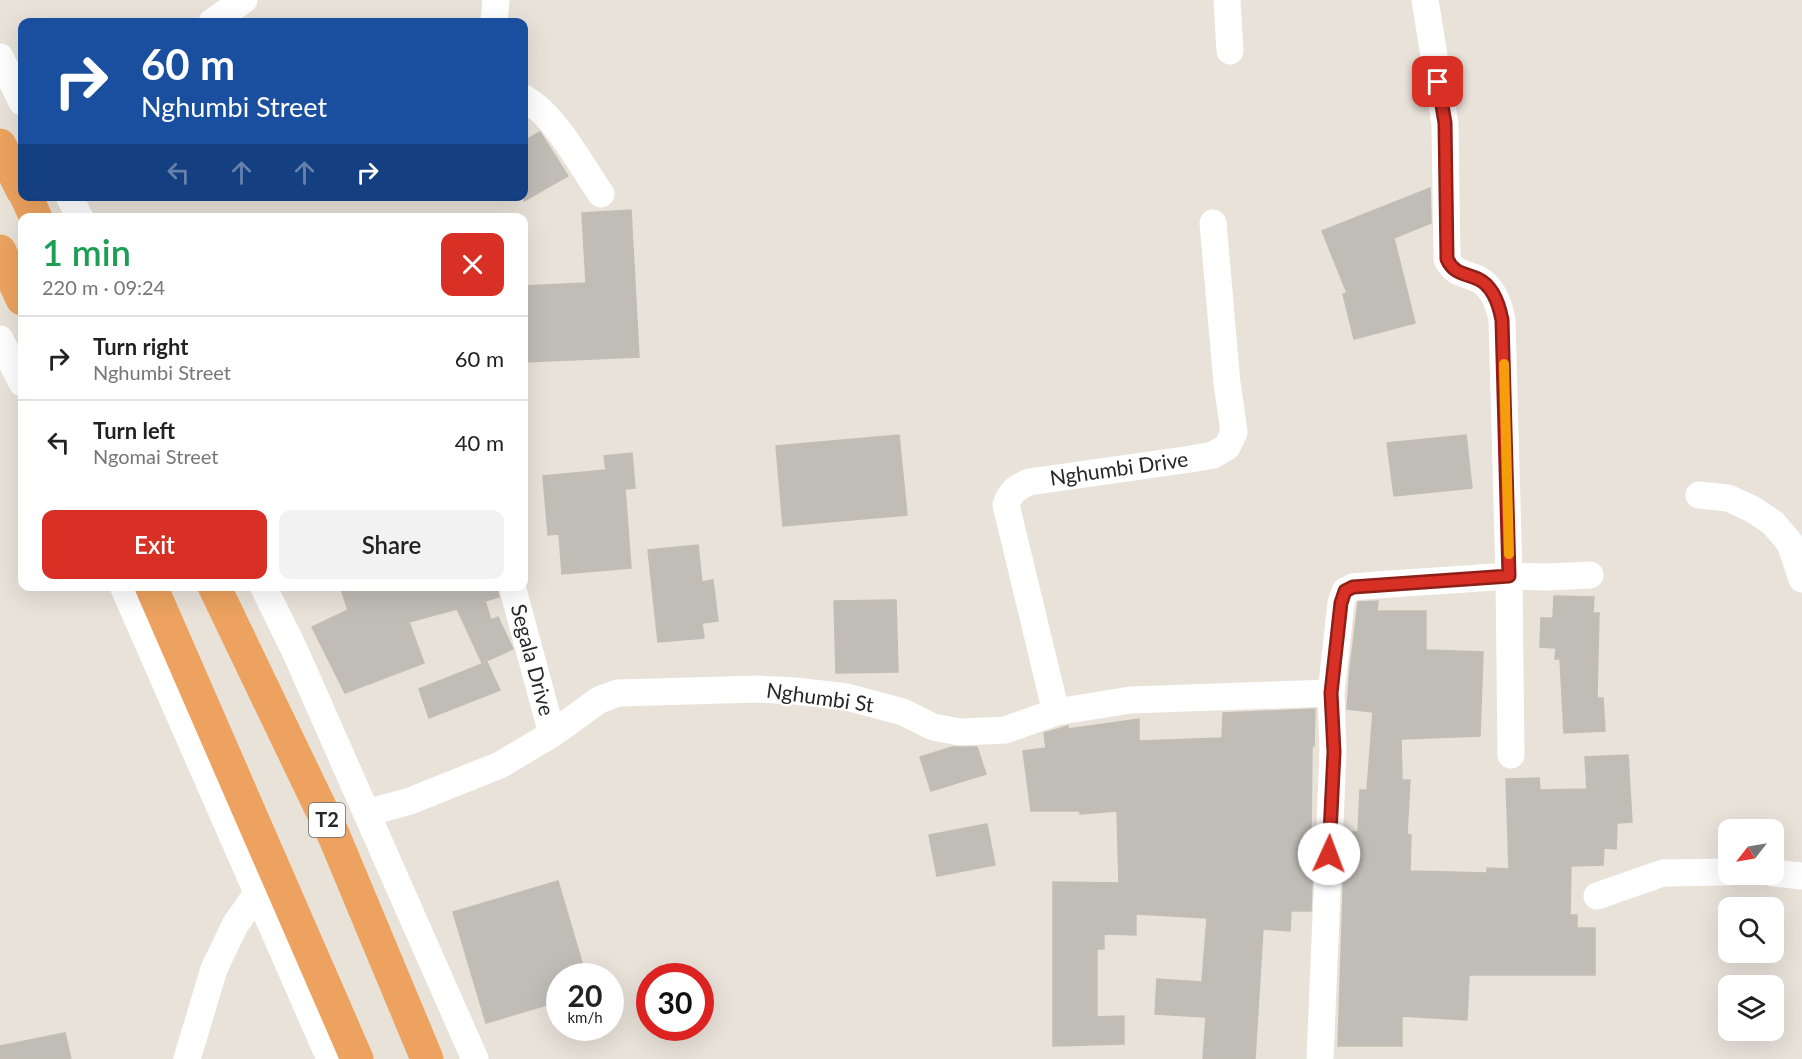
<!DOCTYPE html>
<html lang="en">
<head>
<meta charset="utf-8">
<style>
  body { margin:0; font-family:Lato,sans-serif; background:#f2f2f2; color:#222; height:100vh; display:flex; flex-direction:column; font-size:22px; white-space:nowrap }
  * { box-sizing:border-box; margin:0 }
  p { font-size:20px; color:#767676 }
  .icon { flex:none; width:33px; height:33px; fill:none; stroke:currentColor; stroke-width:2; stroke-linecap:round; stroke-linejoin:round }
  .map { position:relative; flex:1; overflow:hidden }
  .side { position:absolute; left:18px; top:213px; width:510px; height:378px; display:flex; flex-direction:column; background:#fff; border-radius:12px; box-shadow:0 6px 24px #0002 }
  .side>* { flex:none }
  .guide { position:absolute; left:18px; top:18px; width:510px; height:183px; border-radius:12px; box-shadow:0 6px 24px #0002; background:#1a4fa0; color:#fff; overflow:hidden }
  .needle { width:39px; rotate:239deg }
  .tools { position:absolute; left:1718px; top:819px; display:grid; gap:12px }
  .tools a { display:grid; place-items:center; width:66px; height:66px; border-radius:12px; background:#fff; box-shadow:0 6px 24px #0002; font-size:30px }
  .speed { position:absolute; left:546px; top:963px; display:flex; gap:12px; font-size:30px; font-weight:700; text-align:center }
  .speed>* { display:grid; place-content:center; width:78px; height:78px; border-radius:50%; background:#fff; box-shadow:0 6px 24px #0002; line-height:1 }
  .speed small { font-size:15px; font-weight:400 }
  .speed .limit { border:9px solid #d22; background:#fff; color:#111 }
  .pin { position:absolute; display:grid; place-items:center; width:51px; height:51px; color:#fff; margin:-26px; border-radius:12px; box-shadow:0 3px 9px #0006 }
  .me { position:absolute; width:66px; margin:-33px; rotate:2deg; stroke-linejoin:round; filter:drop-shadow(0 0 4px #0008) }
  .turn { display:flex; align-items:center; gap:21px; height:126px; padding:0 24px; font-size:27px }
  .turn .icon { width:78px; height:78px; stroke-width:2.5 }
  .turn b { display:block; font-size:42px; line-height:51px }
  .lanes { display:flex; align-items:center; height:57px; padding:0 24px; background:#0003; justify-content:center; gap:30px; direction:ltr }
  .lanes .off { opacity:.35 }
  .round { display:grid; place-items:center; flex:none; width:63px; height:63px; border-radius:12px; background:#f2f2f2 }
  .head { display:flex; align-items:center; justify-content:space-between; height:102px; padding:0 24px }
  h1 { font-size:36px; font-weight:600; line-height:45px; color:#1e9e55 }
  .button { display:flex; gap:12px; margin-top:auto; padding:12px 24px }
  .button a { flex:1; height:69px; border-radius:12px; background:#d93025; color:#fff; font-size:24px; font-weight:600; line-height:69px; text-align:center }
  .button a+a { background:#f2f2f2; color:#222 }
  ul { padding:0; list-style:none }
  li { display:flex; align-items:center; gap:18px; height:84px; padding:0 24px; border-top:2px solid #e0e0e0 }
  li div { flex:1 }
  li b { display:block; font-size:22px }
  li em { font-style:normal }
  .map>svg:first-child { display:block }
  .building { fill:#c0bcb6; stroke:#c3beb3; stroke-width:1.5 }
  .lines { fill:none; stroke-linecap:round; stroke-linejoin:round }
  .street { stroke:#fff; stroke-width:27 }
  .highway { stroke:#eda35f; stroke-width:33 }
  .route-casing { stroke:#8d1f18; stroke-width:15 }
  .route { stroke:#d93025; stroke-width:10 }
  .slow { stroke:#f59e0b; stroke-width:10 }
  .labels { text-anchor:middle; stroke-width:4.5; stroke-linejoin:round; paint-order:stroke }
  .shield { fill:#fff; stroke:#686868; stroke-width:1.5 }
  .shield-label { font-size:20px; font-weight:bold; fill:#272727 }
  .street-label { font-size:21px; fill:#272727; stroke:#fff }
</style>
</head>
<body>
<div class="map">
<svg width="1802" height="1059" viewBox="0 0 1802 1059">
  <rect width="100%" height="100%" fill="#e8e2d9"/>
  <path class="building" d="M 540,132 L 568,176 L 524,201 L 524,141 Z
    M 1430,188 L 1431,223 L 1394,238 L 1415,323 L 1354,339 L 1343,294 L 1347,293 L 1322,231 Z
    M 631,210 L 639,357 L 524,362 L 524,286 L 586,283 L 582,213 Z
    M 899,435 L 907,515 L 783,526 L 776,446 Z
    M 1466,435 L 1472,488 L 1394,496 L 1387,443 Z
    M 632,453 L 635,488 L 625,489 L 631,568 L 562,574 L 559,534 L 548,535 L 543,476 L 606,470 L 604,456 Z
    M 698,545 L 702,582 L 713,580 L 718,621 L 702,623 L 704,638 L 658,642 L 648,550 Z
    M 340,586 L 497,586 L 499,597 L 485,601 L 491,620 L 498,617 L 513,649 L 482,663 L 457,609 L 409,622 L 424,663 L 345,693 L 312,627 L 348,610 Z
    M 1554,596 L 1594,597 L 1593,613 L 1599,613 L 1597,698 L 1603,698 L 1605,731 L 1564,733 L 1560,659 L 1555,659 L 1556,648 L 1540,647 L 1541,618 L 1553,618 Z
    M 896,600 L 898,672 L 836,673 L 834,601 Z
    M 1378,601 L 1377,611 L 1426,611 L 1426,650 L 1483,652 L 1480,736 L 1401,739 L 1402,780 L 1410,780 L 1407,834 L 1411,835 L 1410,871 L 1487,873 L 1487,868 L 1509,869 L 1506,779 L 1539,778 L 1540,790 L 1587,789 L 1585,757 L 1628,755 L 1632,822 L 1617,823 L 1616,849 L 1604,848 L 1603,865 L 1571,866 L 1570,915 L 1577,915 L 1577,928 L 1595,928 L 1595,975 L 1469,975 L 1467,1020 L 1402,1016 L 1402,1046 L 1338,1046 L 1345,832 L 1358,832 L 1360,790 L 1367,790 L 1373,712 L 1347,709 L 1350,669 L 1358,602 Z
    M 487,662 L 500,690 L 429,718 L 419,689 Z
    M 1315,709 L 1314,746 L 1312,746 L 1311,830 L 1314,830 L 1311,911 L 1291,911 L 1290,931 L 1263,929 L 1255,1059 L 1203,1059 L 1206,1017 L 1155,1014 L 1157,979 L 1202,982 L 1207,918 L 1136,914 L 1136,935 L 1104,934 L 1104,949 L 1097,949 L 1097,1017 L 1124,1016 L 1124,1044 L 1053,1046 L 1053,882 L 1119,883 L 1117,811 L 1080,814 L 1080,811 L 1031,811 L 1023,751 L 1046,748 L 1044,733 L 1068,726 L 1068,729 L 1139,719 L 1139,741 L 1222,738 L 1223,713 Z
    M 952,747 L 977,747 L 986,774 L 931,791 L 920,757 Z
    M 987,824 L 995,865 L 937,876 L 929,835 Z
    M 558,881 L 586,976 L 560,976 L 560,1001 L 486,1023 L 453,912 Z
    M 65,1033 L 71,1059 L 0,1059 L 0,1046 Z"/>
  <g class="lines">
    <path class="street" d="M 1227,0 L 1230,51
      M 1425,0 L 1445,124 L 1447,259 C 1454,274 1464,273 1478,279 C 1493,287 1499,304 1502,320 L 1509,576 L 1511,755
      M 212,22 L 244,0
      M 494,22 L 496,0
      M 0,57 L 22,102
      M 524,98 C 556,116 580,164 601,194
      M 69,196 L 80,218
      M 0,339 L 22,383
      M 1699,495 L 1728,498 L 1752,509 L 1773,523 L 1790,543 L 1802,579
      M 123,586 L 330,1059
      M 263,586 L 295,651 L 475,1059
      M 512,586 L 552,734
      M 1056,712 L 1006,505 C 1010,492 1016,488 1029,482 L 1191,459 L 1213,455 L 1227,447 L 1234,432 L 1227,383 L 1213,223
      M 367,813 L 410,801 L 500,765 L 552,734 L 599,700 L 618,693 L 759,689 L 795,691 L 847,697 L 903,712 L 933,727 L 960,732 L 1005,730 L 1056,712 L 1130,700 L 1331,693
      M 1773,873 L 1802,876
      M 1597,896 L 1663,873 L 1728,872
      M 187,1059 L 214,969 L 235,925 L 258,892
      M 1320,1059 L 1333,751 L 1331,693 L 1341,603 L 1345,591 L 1353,587 L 1376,585 L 1509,576 L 1548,577 L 1590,575"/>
    <path class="highway" d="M 0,145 L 22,190
      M 26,196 L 36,218
      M 0,251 L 22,299
      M 151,586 L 357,1059
      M 214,586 L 334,836 L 427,1059"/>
  </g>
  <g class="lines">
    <g class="route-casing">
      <path id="route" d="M 1329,854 L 1334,752 L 1331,693 L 1341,603 L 1345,591 L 1353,587 L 1509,576 L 1502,320 C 1499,304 1493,286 1478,279 C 1464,273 1454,274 1447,259 L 1445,123 L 1438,82"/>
    </g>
    <use href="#route" class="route"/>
    <path class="slow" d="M 1504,364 L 1509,554"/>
  </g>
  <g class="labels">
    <rect class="shield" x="309" y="803" width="36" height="34" rx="4.5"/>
    <g class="shield-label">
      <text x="327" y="827">T2</text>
    </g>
    <g class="street-label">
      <text transform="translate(1119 469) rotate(-8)" y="7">Nghumbi Drive</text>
      <text transform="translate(532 660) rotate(75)" y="7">Segala Drive</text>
      <text transform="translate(820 698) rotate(8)" y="7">Nghumbi St</text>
    </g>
  </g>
</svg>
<div class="tools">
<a><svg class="needle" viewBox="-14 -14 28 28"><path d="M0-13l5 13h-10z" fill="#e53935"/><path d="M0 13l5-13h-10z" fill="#767676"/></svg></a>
<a><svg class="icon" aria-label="search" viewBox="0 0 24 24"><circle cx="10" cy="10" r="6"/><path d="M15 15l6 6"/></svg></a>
<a><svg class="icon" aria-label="layers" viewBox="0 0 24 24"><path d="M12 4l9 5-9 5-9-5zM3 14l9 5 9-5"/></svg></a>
</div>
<div class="speed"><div>20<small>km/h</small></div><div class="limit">30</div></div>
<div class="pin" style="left:1438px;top:82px;background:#d93025"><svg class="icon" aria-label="arrive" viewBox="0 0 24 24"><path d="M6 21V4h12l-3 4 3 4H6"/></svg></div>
<svg class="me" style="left:1329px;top:854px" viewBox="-20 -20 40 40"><circle r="19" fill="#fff"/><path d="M0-13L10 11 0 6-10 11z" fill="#d93025"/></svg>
<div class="guide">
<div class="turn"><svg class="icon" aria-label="right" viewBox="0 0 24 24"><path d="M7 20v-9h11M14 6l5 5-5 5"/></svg><div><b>60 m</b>Nghumbi Street</div></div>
<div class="lanes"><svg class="icon off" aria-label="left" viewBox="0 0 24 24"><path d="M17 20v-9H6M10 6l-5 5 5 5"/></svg><svg class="icon off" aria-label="ahead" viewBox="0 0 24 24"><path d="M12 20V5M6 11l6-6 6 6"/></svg><svg class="icon off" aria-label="ahead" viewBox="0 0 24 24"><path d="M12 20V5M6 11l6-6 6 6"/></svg><svg class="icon" aria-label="right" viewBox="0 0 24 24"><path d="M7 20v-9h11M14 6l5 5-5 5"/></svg></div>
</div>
<section class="side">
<div class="head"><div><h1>1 min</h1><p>220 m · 09:24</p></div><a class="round" style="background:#d93025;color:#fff"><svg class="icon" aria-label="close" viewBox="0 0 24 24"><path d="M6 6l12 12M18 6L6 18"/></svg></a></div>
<ul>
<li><svg class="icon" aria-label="right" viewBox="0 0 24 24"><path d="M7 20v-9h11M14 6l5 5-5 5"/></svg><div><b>Turn right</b><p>Nghumbi Street</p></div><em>60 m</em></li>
<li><svg class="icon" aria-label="left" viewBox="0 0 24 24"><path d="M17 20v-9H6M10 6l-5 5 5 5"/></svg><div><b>Turn left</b><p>Ngomai Street</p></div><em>40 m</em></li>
</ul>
<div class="button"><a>Exit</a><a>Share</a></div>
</section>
</div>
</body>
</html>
